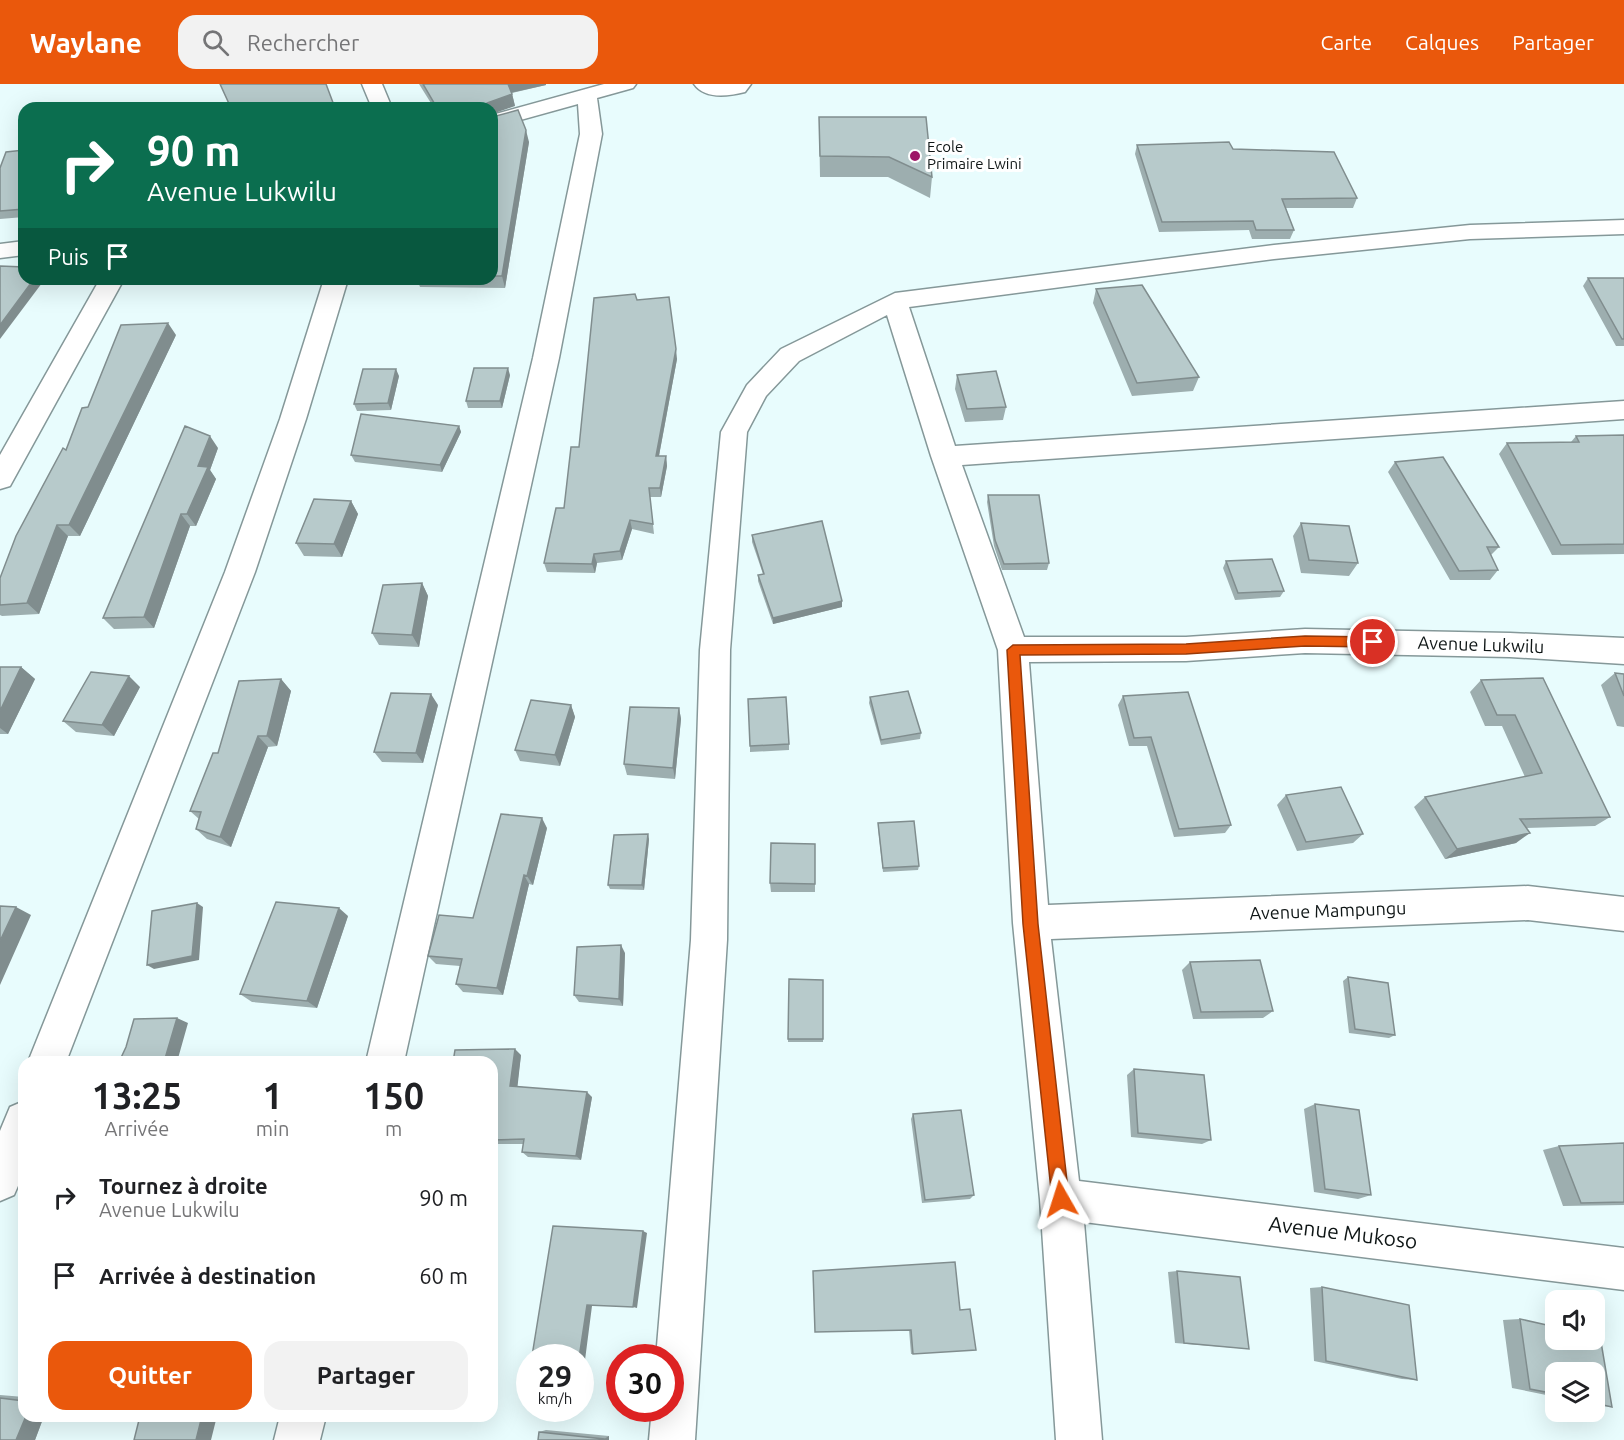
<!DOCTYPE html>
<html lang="fr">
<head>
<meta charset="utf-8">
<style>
  body { margin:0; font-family:Ubuntu,sans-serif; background:#f2f2f2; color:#202124; height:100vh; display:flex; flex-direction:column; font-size:22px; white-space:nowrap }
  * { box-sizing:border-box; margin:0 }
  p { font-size:20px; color:#757577 }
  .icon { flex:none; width:33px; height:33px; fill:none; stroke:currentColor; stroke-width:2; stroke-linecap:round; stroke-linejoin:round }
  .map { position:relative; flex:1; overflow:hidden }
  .sheet { position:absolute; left:18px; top:972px; width:480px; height:366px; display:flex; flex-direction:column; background:#fff; border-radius:18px; box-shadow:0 6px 24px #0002 }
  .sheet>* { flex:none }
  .hud { position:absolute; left:18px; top:18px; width:480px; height:183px; border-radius:18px; box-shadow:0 6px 24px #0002; background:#0b6e4f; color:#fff; overflow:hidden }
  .controls { position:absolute; left:1545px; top:1206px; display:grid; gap:12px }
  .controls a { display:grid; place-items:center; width:60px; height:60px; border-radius:12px; background:#fff; box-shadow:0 6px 24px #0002; font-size:30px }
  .speed { position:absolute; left:516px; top:1260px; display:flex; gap:12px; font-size:30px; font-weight:700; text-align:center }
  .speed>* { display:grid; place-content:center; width:78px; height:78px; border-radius:50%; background:#fff; box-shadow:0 6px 24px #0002; line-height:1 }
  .speed small { font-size:15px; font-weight:400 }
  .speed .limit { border:9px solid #d22; background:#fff; color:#111 }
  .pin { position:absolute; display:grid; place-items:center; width:51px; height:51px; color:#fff; margin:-26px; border:3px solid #fff; border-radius:50%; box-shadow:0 2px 6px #0007 }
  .me { position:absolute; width:66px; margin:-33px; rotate:354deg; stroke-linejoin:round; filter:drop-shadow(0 0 4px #0008) }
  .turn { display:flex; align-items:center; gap:21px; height:126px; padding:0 30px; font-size:27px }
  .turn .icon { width:78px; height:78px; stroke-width:2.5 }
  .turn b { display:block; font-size:42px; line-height:51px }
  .then { display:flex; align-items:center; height:57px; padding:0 30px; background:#0003; gap:12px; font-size:22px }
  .eta { display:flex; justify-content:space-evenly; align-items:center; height:102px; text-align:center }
  .eta b { font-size:36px; font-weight:600; line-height:42px }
  .button { display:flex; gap:12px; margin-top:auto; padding:12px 30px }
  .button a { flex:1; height:69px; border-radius:18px; background:#ea580c; color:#fff; font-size:24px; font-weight:600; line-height:69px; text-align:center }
  .button a+a { background:#f2f2f2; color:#202124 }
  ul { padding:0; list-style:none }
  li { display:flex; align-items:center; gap:18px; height:78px; padding:0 30px }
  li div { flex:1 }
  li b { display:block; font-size:22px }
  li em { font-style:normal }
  header { display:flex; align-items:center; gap:36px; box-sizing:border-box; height:84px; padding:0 30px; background:#ea580c; color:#fff }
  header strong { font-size:28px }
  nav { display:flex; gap:33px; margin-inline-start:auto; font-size:21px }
  .search { width:420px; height:54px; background:#f2f2f2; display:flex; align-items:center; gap:15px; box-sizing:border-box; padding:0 21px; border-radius:18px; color:#757577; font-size:22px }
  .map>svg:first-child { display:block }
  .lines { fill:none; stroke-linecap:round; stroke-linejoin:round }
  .street-casing { stroke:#859899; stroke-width:3 }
  .street { fill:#fff; fill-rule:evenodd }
  .wall { fill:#9daeaf }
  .shaded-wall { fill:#808d8e }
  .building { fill:#b7cacb; stroke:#808d8e; stroke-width:1.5 }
  .route { fill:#ea580c; stroke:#983908; stroke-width:1.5 }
  .poi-dot { fill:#9d1666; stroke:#fff; stroke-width:2 }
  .labels { text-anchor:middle; stroke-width:6; stroke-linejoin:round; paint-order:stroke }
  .far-poi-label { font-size:15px; fill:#0f1616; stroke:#fff; text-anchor:start }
  .street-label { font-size:18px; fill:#0f1616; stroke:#fff }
  .near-street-label { font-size:21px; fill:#0f1616; stroke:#fff }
</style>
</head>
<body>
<header>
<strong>Waylane</strong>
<div class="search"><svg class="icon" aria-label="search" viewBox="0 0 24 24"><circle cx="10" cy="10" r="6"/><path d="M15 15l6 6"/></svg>Rechercher</div>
<nav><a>Carte</a><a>Calques</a><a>Partager</a></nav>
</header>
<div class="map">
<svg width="1624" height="1356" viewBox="0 0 1624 1356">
  <rect width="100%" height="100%" fill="#e8fcfd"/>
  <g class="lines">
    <g class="street-casing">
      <path id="street" d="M 362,0 L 382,0 L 392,24 L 372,24 Z
        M 604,0 L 636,0 L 633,4 L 597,14 L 602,50 L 559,274 L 404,978 L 366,978 L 533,274 L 580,50 L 578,20 L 492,44 L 492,31 Z
        M 694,0 L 751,0 L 745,8 C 729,12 705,16 694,0 Z
        M 1624,136 L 1624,150 L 1470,155 L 1274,175 L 909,223 L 955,362 L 1624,317 L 1624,335 L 962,381 L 1024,553 L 1186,553 L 1305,545 L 1510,549 L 1624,554 L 1624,580 L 1510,573 L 1305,569 L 1186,577 L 1029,578 L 1048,821 L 1528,802 L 1624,813 L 1624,847 L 1528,836 L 1051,855 L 1079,1097 L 1624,1164 L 1624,1206 L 1084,1138 L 1102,1356 L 1056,1356 L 1040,1115 L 1013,839 L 998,566 L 931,372 L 887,231 L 799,277 L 766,312 L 747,348 L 730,566 L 727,856 L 695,1356 L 649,1356 L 652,1324 L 670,1324 L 670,1274 L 656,1274 L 691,856 L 700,566 L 721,348 L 747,301 L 781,265 L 895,209 L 1274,161 L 1470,141 Z
        M 24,157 L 24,171 L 0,174 L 0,160 Z
        M 100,195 L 124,195 L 10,402 L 0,405 L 0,371 Z
        M 324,195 L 348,195 L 306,335 L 255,488 L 66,978 L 28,978 L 225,488 L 280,335 Z
        M 24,1017 L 24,1088 L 14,1111 L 0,1117 L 0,1047 L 10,1023 Z
        M 280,1332 L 326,1332 L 320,1356 L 274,1356 Z"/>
    </g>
    <use href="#street" class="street"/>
  </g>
  <path class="wall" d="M 419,0 L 546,0 L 546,1 L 512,9 L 515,22 L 492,24 L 434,24 Z
    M 492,33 L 529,58 L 505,204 L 420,203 L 417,195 L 492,195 Z
    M 819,33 L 932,93 L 930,114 L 888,93 L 820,93 Z
    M 1137,61 L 1233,65 L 1357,114 L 1353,124 L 1286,124 L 1294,146 L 1290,155 L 1252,155 L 1249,146 L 1159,148 L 1135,70 Z
    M 24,66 L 24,133 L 0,135 L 0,84 Z
    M 1588,194 L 1624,194 L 1624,262 L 1616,262 L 1583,202 Z
    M 1096,205 L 1199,293 L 1193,307 L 1132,312 L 1093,219 Z
    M 637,216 L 677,275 L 659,372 L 666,372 L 667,382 L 661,413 L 650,413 L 654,450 L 632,445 L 622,476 L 597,479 L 595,489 L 547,488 L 544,479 Z
    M 176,251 L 80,452 L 68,452 L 39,530 L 2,532 L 0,531 L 0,494 L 88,323 Z
    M 510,291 L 502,324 L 468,324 L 466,317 Z
    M 957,291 L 1006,323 L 1003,336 L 965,338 L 955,305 Z
    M 399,292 L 391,326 L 357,327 L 354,320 Z
    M 459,342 L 461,348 L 442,388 L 355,378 L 351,371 Z
    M 1624,351 L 1624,470 L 1552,471 L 1499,370 L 1507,359 L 1571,358 L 1576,352 Z
    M 218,364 L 210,386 L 216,395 L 196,442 L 190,442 L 154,544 L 114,545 L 103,534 Z
    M 1395,378 L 1499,463 L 1491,471 L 1498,486 L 1490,496 L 1450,496 L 1388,388 Z
    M 988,411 L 1049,479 L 1047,486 L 1002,486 L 994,462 L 987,418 Z
    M 351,417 L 358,430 L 342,473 L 304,472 L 296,459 Z
    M 1301,439 L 1358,479 L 1349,492 L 1301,489 L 1293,452 Z
    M 752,451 L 842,517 L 842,523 L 773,540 L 758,497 L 758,491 L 763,490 L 752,458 Z
    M 1226,477 L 1284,507 L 1280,513 L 1235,516 L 1223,484 Z
    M 422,499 L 428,512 L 419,563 L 379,561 L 372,549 Z
    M 0,583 L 21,583 L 35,595 L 8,650 L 0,650 Z
    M 1615,589 L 1624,590 L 1624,643 L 1617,642 L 1601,601 Z
    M 1543,594 L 1610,733 L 1595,742 L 1526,744 L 1516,759 L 1445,775 L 1414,723 L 1425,713 L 1525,693 L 1502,642 L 1485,642 L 1470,608 L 1481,596 Z
    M 281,595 L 291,607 L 277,662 L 268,663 L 231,763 L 207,755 L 196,745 L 199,735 L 190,727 L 218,669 Z
    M 140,603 L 114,652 L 76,648 L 63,637 Z
    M 1123,612 L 1231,741 L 1225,749 L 1174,753 L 1147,662 L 1129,662 L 1118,621 Z
    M 870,613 L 921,649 L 920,655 L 881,661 L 869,619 Z
    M 438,621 L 423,679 L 382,678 L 374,668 Z
    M 571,621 L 575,633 L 560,682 L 520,677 L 515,666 Z
    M 679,624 L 681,635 L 675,695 L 627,691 L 624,680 Z
    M 789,660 L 789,666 L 750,668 L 750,662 Z
    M 1286,711 L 1363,750 L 1353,759 L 1297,767 L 1277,721 Z
    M 878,739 L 919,782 L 918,786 L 883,788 L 878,744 Z
    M 547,744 L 533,801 L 529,800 L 503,911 L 463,908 L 456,900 L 460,882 L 436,880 L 428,872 L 473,834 Z
    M 649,755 L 644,806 L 610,805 L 608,801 Z
    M 815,760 L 815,808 L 771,808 L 770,799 Z
    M 348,832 L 317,924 L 252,918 L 240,910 Z
    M 625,869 L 623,922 L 579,918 L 574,911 Z
    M 1190,878 L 1273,927 L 1263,934 L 1193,935 L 1182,886 Z
    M 1348,893 L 1395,951 L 1389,954 L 1349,949 L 1343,897 Z
    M 823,896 L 823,958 L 788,958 L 788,955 Z
    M 521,971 L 517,1002 L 592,1013 L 581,1076 L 528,1073 L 522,1068 L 524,1060 L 492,1060 L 492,978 Z
    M 1134,985 L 1211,1056 L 1202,1060 L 1131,1053 L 1127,991 Z
    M 1315,1020 L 1371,1111 L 1358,1115 L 1314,1108 L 1304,1025 Z
    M 913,1030 L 974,1111 L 970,1115 L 922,1119 L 911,1035 Z
    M 1624,1059 L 1624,1121 L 1563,1122 L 1543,1066 L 1559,1062 Z
    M 1177,1187 L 1249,1265 L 1175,1259 L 1168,1188 Z
    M 1322,1203 L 1417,1296 L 1402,1295 L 1314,1277 L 1310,1204 Z
    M 960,1226 L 913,1270 L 911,1270 L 909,1246 Z
    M 1520,1235 L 1556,1243 L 1556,1256 L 1594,1256 L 1594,1251 L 1600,1252 L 1612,1323 L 1594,1321 L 1594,1288 L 1556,1288 L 1556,1313 L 1512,1304 L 1503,1236 Z
    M 0,1311 L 24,1313 L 24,1332 L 44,1332 L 35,1356 L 0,1356 Z
    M 546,1346 L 609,1352 L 609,1356 L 538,1356 L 539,1348 Z"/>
  <path class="shaded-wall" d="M 508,0 L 546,0 L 546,1 L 510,9 Z
    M 512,10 L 515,22 L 492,30 L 492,24 L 487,24 L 487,19 Z
    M 526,46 L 529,58 L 505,204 L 502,192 Z
    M 34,195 L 45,195 L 0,255 L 0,241 Z
    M 168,239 L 176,251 L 80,452 L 69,441 Z
    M 676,265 L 677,275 L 657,382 L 656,372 Z
    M 508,284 L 510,291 L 502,324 L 500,317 Z
    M 396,285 L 399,292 L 391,326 L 388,319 Z
    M 459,342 L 461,348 L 442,388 L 440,381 Z
    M 210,352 L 218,364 L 210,386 L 216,395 L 196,442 L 187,430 L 198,382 Z
    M 666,372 L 667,382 L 661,413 L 660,404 Z
    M 351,417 L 358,430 L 342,473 L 334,460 Z
    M 181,430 L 190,442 L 154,544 L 144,533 Z
    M 630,436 L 632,445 L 622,476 L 620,467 Z
    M 57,441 L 68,452 L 39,530 L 27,519 Z
    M 594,470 L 597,479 L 595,489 L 592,480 Z
    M 422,499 L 428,512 L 419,563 L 412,551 Z
    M 842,517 L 842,523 L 773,540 L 773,534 Z
    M 21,583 L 35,595 L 8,650 L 0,644 L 0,627 Z
    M 129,592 L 140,603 L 114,652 L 102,641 Z
    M 281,595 L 291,607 L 277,662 L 267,652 Z
    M 431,610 L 438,621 L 423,679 L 416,669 Z
    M 571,621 L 575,633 L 560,682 L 555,671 Z
    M 679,624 L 681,635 L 675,695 L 673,684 Z
    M 258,652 L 268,663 L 231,763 L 220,753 Z
    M 542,734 L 547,744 L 533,801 L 527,792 Z
    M 1530,749 L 1516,759 L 1445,775 L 1457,765 Z
    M 648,750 L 649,755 L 644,806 L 642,801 Z
    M 524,791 L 529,800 L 503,911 L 497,904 Z
    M 197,819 L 203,823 L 199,876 L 154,885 L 147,881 Z
    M 16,823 L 31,831 L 0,901 L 0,857 Z
    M 339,824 L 348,832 L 317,924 L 307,917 Z
    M 621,861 L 625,869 L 623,922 L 619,915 Z
    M 177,934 L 188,939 L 177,978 L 164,978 Z
    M 515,965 L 521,971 L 517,1007 L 510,1002 Z
    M 587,1008 L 592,1013 L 581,1076 L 576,1072 Z
    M 643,1147 L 647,1149 L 637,1224 L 633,1223 Z
    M 587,1221 L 592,1222 L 585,1276 L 580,1276 L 580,1274 L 579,1274 Z
    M 26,1332 L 44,1332 L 35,1356 L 16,1356 Z
    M 202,1332 L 217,1332 L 211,1356 L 196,1356 Z
    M 609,1352 L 609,1356 L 604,1356 L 604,1355 Z"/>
  <path class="building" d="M 220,0 L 326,0 L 335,24 L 231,24 Z
    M 423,0 L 508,0 L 512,10 L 487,19 L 487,24 L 437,24 Z
    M 518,26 L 526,46 L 502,192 L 492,192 L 492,119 L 494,118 L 492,114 L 492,33 Z
    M 819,33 L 926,33 L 932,93 L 889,73 L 820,72 Z
    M 1229,58 L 1233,65 L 1334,68 L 1357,114 L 1282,115 L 1294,146 L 1256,146 L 1253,137 L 1162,138 L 1137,61 Z
    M 24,66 L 24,125 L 0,127 L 0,84 L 6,68 Z
    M 0,182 L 24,183 L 24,195 L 34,195 L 0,241 Z
    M 1588,194 L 1624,194 L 1624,255 L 1622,255 Z
    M 1142,201 L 1199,293 L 1137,299 L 1096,205 Z
    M 635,210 L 637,216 L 669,213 L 676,265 L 656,372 L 666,372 L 660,404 L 649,404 L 653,440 L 630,436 L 620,467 L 594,470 L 592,480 L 544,479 L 556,424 L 564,424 L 571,363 L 579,363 L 594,214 Z
    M 168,239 L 69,441 L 57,441 L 27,519 L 0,521 L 0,494 L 16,452 L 63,364 L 66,366 L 82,324 L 88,323 L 121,241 Z
    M 474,284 L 508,284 L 500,317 L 466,317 Z
    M 363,285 L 396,285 L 388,319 L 354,320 Z
    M 996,287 L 1006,323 L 967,325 L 957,291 Z
    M 361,330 L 459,342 L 440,381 L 351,371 Z
    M 185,342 L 210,352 L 198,382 L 208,383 L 187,430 L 181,430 L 144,533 L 103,534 Z
    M 1624,351 L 1624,460 L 1561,461 L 1507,359 L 1579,358 L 1576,352 Z
    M 1443,373 L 1499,463 L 1487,463 L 1498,486 L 1459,487 L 1395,378 Z
    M 988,411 L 1039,411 L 1049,479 L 1004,480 L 995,456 Z
    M 314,415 L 351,417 L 334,460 L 296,459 Z
    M 822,437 L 842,517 L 773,534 L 758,491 L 764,490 L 752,451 Z
    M 1301,439 L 1349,442 L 1358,479 L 1309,476 Z
    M 1272,475 L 1284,507 L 1238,509 L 1226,477 Z
    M 422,499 L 412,551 L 372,549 L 383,501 Z
    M 0,583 L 21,583 L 0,627 Z
    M 91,588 L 129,592 L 102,641 L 63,637 Z
    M 1615,589 L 1624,590 L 1624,612 Z
    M 1543,594 L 1610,733 L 1520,735 L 1530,749 L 1457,765 L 1425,713 L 1542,689 L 1515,631 L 1497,631 L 1481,596 Z
    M 281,595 L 267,652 L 258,652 L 220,753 L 196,745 L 201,728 L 190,727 L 213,669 L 218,669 L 239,597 Z
    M 908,607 L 921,649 L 881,656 L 870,613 Z
    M 1188,608 L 1231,741 L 1179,745 L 1151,653 L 1134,654 L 1123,612 Z
    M 391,609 L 431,610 L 416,669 L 374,668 Z
    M 786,613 L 789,660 L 750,662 L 748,615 Z
    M 531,616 L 571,621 L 555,671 L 515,666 Z
    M 630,623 L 679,624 L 673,684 L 624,680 Z
    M 1341,703 L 1363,750 L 1306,758 L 1286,711 Z
    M 501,730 L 542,734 L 527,792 L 524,791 L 497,904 L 456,900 L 462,875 L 428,872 L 439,831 L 473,834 Z
    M 914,737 L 919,782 L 883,784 L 878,739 Z
    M 648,750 L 642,801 L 608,801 L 614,751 Z
    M 771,759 L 815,760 L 815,800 L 770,799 Z
    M 276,818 L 339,824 L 307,917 L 240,910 Z
    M 197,819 L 192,872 L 147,881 L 152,827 Z
    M 0,822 L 16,823 L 0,857 Z
    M 621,861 L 619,915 L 574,911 L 577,863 Z
    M 1260,876 L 1273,927 L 1201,928 L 1190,878 Z
    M 1348,893 L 1388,899 L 1395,951 L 1355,945 Z
    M 789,895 L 823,896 L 823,955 L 788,955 Z
    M 177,934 L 164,978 L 119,978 L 126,963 L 134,935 Z
    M 515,965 L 510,1002 L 587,1008 L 576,1072 L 522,1068 L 524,1055 L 492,1056 L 492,978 L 453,978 L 455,966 Z
    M 1134,985 L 1204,991 L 1211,1056 L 1138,1049 Z
    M 1315,1020 L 1359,1026 L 1371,1111 L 1325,1105 Z
    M 961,1026 L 974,1111 L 925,1116 L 913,1030 Z
    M 1624,1059 L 1624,1118 L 1581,1119 L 1559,1062 Z
    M 553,1142 L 643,1147 L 633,1223 L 587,1221 L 579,1274 L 548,1274 L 532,1272 Z
    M 955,1178 L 960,1226 L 970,1225 L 976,1266 L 913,1270 L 911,1246 L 815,1248 L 813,1187 Z
    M 24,1182 L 24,1192 L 20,1191 Z
    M 1177,1187 L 1240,1193 L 1249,1265 L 1184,1259 Z
    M 1322,1203 L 1409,1221 L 1417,1296 L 1326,1277 Z
    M 1520,1235 L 1556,1243 L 1556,1256 L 1594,1256 L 1594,1251 L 1600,1252 L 1612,1323 L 1594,1319 L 1594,1288 L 1556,1288 L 1556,1310 L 1530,1305 Z
    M 0,1314 L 24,1317 L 24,1332 L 26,1332 L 16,1356 L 0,1356 Z
    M 140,1332 L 202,1332 L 196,1356 L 134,1356 Z
    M 539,1348 L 604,1355 L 604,1356 L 538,1356 Z"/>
  <path class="route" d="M 1305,552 L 1373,553 L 1379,558 L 1373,563 L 1305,562 L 1186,570 L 1020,571 L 1038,840 L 1069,1115 L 1067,1121 L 1061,1124 L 1055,1121 L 1052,1115 L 1023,840 L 1007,566 L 1013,561 L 1186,560 Z"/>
  <circle class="poi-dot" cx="915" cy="72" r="6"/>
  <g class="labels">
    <g class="far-poi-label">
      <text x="927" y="68">Ecole<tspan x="927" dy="17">Primaire Lwini</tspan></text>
    </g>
    <g class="street-label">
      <text transform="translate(1481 561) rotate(2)" y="6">Avenue Lukwilu</text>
      <text transform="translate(1328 827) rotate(-2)" y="6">Avenue Mampungu</text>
    </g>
    <g class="near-street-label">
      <text transform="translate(1343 1149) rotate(7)" y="7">Avenue Mukoso</text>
    </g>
  </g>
</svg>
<div class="controls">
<a><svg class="icon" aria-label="sound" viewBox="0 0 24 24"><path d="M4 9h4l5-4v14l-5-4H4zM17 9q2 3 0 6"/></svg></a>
<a><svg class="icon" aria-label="layers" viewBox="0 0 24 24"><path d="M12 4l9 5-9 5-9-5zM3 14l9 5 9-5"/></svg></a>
</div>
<div class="speed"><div>29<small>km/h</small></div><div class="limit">30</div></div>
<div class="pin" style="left:1373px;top:558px;background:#d93025"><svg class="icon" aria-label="arrive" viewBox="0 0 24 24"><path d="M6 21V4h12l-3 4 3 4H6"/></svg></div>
<svg class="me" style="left:1061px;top:1115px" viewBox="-20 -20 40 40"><path d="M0-17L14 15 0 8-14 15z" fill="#ea580c" stroke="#fff" stroke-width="4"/></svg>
<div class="hud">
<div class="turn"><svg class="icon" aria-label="right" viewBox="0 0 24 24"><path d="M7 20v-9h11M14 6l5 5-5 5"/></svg><div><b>90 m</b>Avenue Lukwilu</div></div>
<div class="then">Puis<svg class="icon" aria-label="arrive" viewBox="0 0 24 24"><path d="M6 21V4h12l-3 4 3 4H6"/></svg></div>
</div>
<section class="sheet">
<div class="eta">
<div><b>13:25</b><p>Arrivée</p></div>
<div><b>1</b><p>min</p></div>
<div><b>150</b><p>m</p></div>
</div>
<ul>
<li><svg class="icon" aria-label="right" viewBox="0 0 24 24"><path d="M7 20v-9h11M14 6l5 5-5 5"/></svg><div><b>Tournez à droite</b><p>Avenue Lukwilu</p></div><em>90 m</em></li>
<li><svg class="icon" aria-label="arrive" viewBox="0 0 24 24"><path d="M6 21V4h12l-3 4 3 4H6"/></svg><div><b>Arrivée à destination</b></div><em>60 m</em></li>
</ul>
<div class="button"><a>Quitter</a><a>Partager</a></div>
</section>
</div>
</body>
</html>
